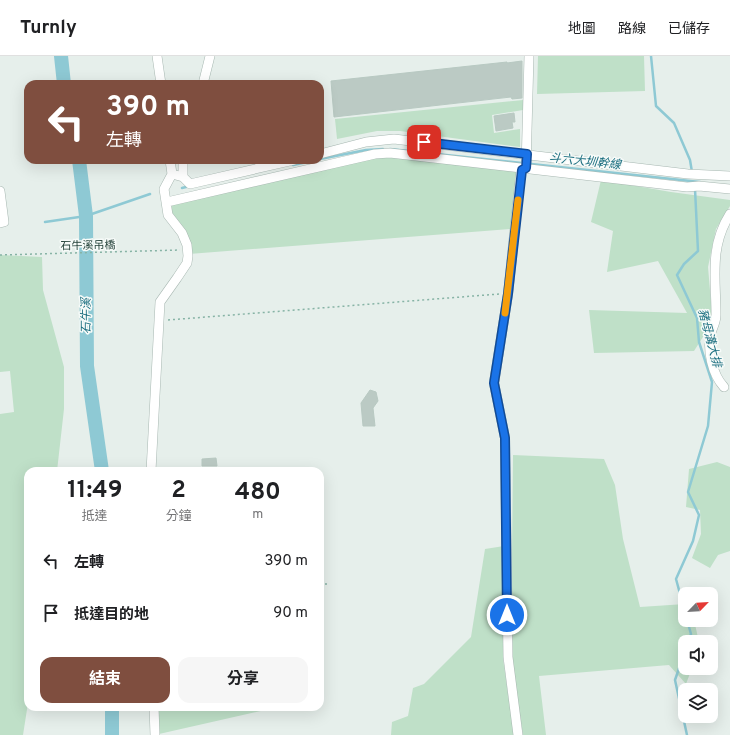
<!DOCTYPE html>
<html lang="zh-TW">
<head>
<meta charset="utf-8">
<style>
  body { margin:0; font-family:Overpass,"Noto Sans TC",sans-serif; background:#f6f6f6; color:#202124; height:100vh; display:flex; flex-direction:column; font-size:15px; white-space:nowrap }
  * { box-sizing:border-box; margin:0 }
  p { font-size:13px; color:#757577 }
  .icon { flex:none; width:22px; height:22px; fill:none; stroke:currentColor; stroke-width:2; stroke-linecap:round; stroke-linejoin:round }
  .map { position:relative; flex:1; overflow:hidden }
  .panel { position:absolute; left:24px; top:411px; width:300px; height:244px; display:flex; flex-direction:column; background:#fff; border-radius:12px; box-shadow:0 4px 16px #0002 }
  .panel>* { flex:none }
  .top-card { position:absolute; left:24px; top:24px; width:300px; height:84px; border-radius:12px; box-shadow:0 4px 16px #0002; background:#7f4e3f; color:#fff; overflow:hidden }
  .needle { width:26px; rotate:65deg }
  .controls { position:absolute; left:678px; top:531px; display:grid; gap:8px }
  .controls a { display:grid; place-items:center; width:40px; height:40px; border-radius:8px; background:#fff; box-shadow:0 4px 16px #0002; font-size:20px }
  .pin { position:absolute; display:grid; place-items:center; width:34px; height:34px; color:#fff; margin:-17px; border-radius:8px; box-shadow:0 2px 6px #0006 }
  .me { position:absolute; width:44px; margin:-22px; rotate:0deg; stroke-linejoin:round; filter:drop-shadow(0 0 3px #0008) }
  .turn { display:flex; align-items:center; gap:14px; height:84px; padding:0 16px; font-size:18px }
  .turn .icon { width:52px; height:52px; stroke-width:2.5 }
  .turn b { display:block; font-size:28px; line-height:34px }
  .eta { display:flex; justify-content:space-evenly; align-items:center; height:68px; text-align:center }
  .eta b { font-size:24px; font-weight:700; line-height:28px }
  .cta { display:flex; gap:8px; margin-top:auto; padding:8px 16px }
  .cta a { flex:1; height:46px; border-radius:12px; background:#7f4e3f; color:#fff; font-size:16px; font-weight:700; line-height:46px; text-align:center }
  .cta a+a { background:#f6f6f6; color:#202124 }
  ul { padding:0; list-style:none }
  li { display:flex; align-items:center; gap:12px; height:52px; padding:0 16px }
  li div { flex:1 }
  li b { display:block; font-size:15px }
  li em { font-style:normal }
  header { display:flex; align-items:center; gap:24px; box-sizing:border-box; height:56px; padding:0 20px; background:#fff; border-bottom:1px solid #e0e0e0 }
  header strong { font-size:19px }
  nav { display:flex; gap:22px; margin-inline-start:auto; font-size:14px }
  .map>svg:first-child { display:block }
  .green { fill:#bfe0c8 }
  .lines { fill:none; stroke-linecap:round; stroke-linejoin:round }
  .stream { stroke:#8ec9d4; stroke-width:2.5 }
  .river { stroke:#8ec9d4; stroke-width:14 }
  .building { fill:#bbcac4; stroke:#b8c9c2 }
  .minor-casing { stroke:#a8b8b2; stroke-width:10 }
  .path { stroke:#86b3a5; stroke-width:1.5; stroke-dasharray:2 3; stroke-linecap:butt }
  .minor { stroke:#fff; stroke-width:9 }
  .route-casing { stroke:#114b97; stroke-width:10 }
  .route { stroke:#1a73e8; stroke-width:7 }
  .slow { stroke:#f59e0b; stroke-width:7 }
  .labels { text-anchor:middle; stroke-width:3; stroke-linejoin:round; paint-order:stroke }
  .street-label { font-size:11px; fill:#24423a; stroke:#f7fbf9 }
  .water-label { font-size:12px; font-style:italic; fill:#1c6f80; stroke:#f7fbf9 }
</style>
</head>
<body>
<header>
<strong>Turnly</strong>
<nav><a>地圖</a><a>路線</a><a>已儲存</a></nav>
</header>
<div class="map">
<svg width="730" height="679" viewBox="0 0 730 679">
  <rect width="100%" height="100%" fill="#e6efeb"/>
  <path class="green" d="M 538,0 L 644,0 L 645,35 L 537,38 Z
    M 523,44 L 523,54 L 492,59 L 494,77 L 520,73 L 520,91 L 400,75 L 377,75 L 337,83 L 335,63 Z
    M 396,100 L 518,113 L 510,173 L 189,198 L 167,160 L 167,146 L 371,102 Z
    M 601,124 L 671,136 L 730,144 L 730,150 L 716,173 L 708,211 L 712,258 L 708,273 L 694,295 L 594,297 L 589,254 L 687,257 L 658,205 L 607,216 L 613,175 L 591,166 Z
    M 0,199 L 42,201 L 43,234 L 64,311 L 64,353 L 57,415 L 28,415 L 28,647 L 23,679 L 0,679 L 0,358 L 14,356 L 10,315 L 0,316 Z
    M 513,399 L 604,403 L 615,429 L 623,483 L 640,551 L 685,548 L 685,564 L 694,564 L 699,586 L 685,586 L 685,612 L 692,612 L 686,628 L 669,609 L 539,620 L 546,679 L 523,679 L 511,599 Z
    M 717,406 L 730,411 L 730,495 L 718,499 L 710,512 L 692,502 L 701,478 L 700,454 L 686,451 L 689,413 Z
    M 504,490 L 503,603 L 514,679 L 391,679 L 392,666 L 408,660 L 413,632 L 424,628 L 471,581 L 485,493 Z
    M 156,651 L 270,651 L 265,654 L 159,678 Z"/>
  <g class="lines">
    <path class="stream" d="M 651,0 L 656,50 L 674,67 L 690,104 L 692,116
      M 390,93 L 700,126
      M 320,103 L 366,94 L 383,93
      M 293,109 L 316,104
      M 182,132 L 190,130
      M 45,166 L 86,160 L 150,138
      M 685,556 L 676,523 L 693,485 L 699,459 L 688,436 L 708,370 L 712,326 L 699,286 L 697,262 L 677,219 L 684,208 L 698,195 L 695,133
      M 687,564 L 691,578 L 688,586
      M 685,595 L 675,624 L 687,679"/>
    <path class="river" d="M 61,0 L 64,28
      M 79,104 L 86,160 L 87,310 L 102,415
      M 112,651 L 112,679"/>
  </g>
  <path class="building" d="M 522,5 L 522,42 L 512,43 L 511,41 L 334,61 L 331,25 L 507,6 L 507,7 Z
    M 514,57 L 515,66 L 512,66 L 513,72 L 496,75 L 494,60 Z
    M 370,334 L 376,336 L 378,345 L 373,352 L 375,370 L 363,370 L 361,347 Z
    M 216,402 L 217,410 L 202,410 L 202,403 Z"/>
  <g class="lines">
    <g class="minor-casing">
      <path id="minor" d="M 157,0 L 161,28
        M 203,28 L 210,0
        M 320,98 L 366,86 L 394,83 L 688,118 L 730,120
        M 172,118 L 183,121 L 190,128 L 294,104
        M 183,121 L 183,104
        M 0,135 L 4,166 L 0,167
        M 167,146 L 375,98 L 390,97 L 687,131 L 699,130 L 730,133
        M 724,331 C 712,318 707,294 711,277 C 713,270 716,266 716,259 C 716,223 709,191 730,158
        M 151,415 L 160,246 L 177,222 L 187,207 L 188,200 L 187,189 L 182,177 L 168,159 L 164,133 L 172,118 L 170,104
        M 154,651 L 155,679
        M 518,679 L 508,601 L 505,382 L 494,327 L 508,238 L 521,114 L 526,112 L 529,0"/>
    </g>
    <path class="path" d="M 0,199 L 180,194
      M 168,264 L 499,238
      M 320,528 L 327,528"/>
    <use href="#minor" class="minor"/>
  </g>
  <g class="lines">
    <g class="route-casing">
      <path id="route" d="M 424,86 L 527,98 L 526,112 L 522,114 L 508,238 L 494,327 L 505,382 L 507,559"/>
    </g>
    <use href="#route" class="route"/>
    <path class="slow" d="M 505,257 L 518,144"/>
  </g>
  <g class="labels">
    <g class="street-label">
      <text transform="translate(88 189) rotate(-1)" y="4">石牛溪吊橋</text>
    </g>
    <g class="water-label">
      <text transform="translate(585 105) rotate(6)" y="4">斗六大圳幹線</text>
      <text transform="translate(86 260) rotate(-90)" y="4">石牛溪</text>
      <text transform="translate(710 282) rotate(75)" y="4">豬母溝大排</text>
    </g>
  </g>
</svg>
<div class="controls">
<a><svg class="needle" viewBox="-14 -14 28 28"><path d="M0-13l5 13h-10z" fill="#e53935"/><path d="M0 13l5-13h-10z" fill="#757577"/></svg></a>
<a><svg class="icon" aria-label="sound" viewBox="0 0 24 24"><path d="M4 9h4l5-4v14l-5-4H4zM17 9q2 3 0 6"/></svg></a>
<a><svg class="icon" aria-label="layers" viewBox="0 0 24 24"><path d="M12 4l9 5-9 5-9-5zM3 14l9 5 9-5"/></svg></a>
</div>
<div class="pin" style="left:424px;top:86px;background:#d93025"><svg class="icon" aria-label="arrive" viewBox="0 0 24 24"><path d="M6 21V4h12l-3 4 3 4H6"/></svg></div>
<svg class="me" style="left:507px;top:559px" viewBox="-20 -20 40 40"><circle r="17" fill="#1a73e8" stroke="#fff" stroke-width="3"/><path d="M0-11L8 9 0 5-8 9z" fill="#fff"/></svg>
<div class="top-card">
<div class="turn"><svg class="icon" aria-label="left" viewBox="0 0 24 24"><path d="M17 20v-9H6M10 6l-5 5 5 5"/></svg><div><b>390 m</b>左轉</div></div>
</div>
<section class="panel">
<div class="eta">
<div><b>11:49</b><p>抵達</p></div>
<div><b>2</b><p>分鐘</p></div>
<div><b>480</b><p>m</p></div>
</div>
<ul>
<li><svg class="icon" aria-label="left" viewBox="0 0 24 24"><path d="M17 20v-9H6M10 6l-5 5 5 5"/></svg><div><b>左轉</b></div><em>390 m</em></li>
<li><svg class="icon" aria-label="arrive" viewBox="0 0 24 24"><path d="M6 21V4h12l-3 4 3 4H6"/></svg><div><b>抵達目的地</b></div><em>90 m</em></li>
</ul>
<div class="cta"><a>結束</a><a>分享</a></div>
</section>
</div>
</body>
</html>
